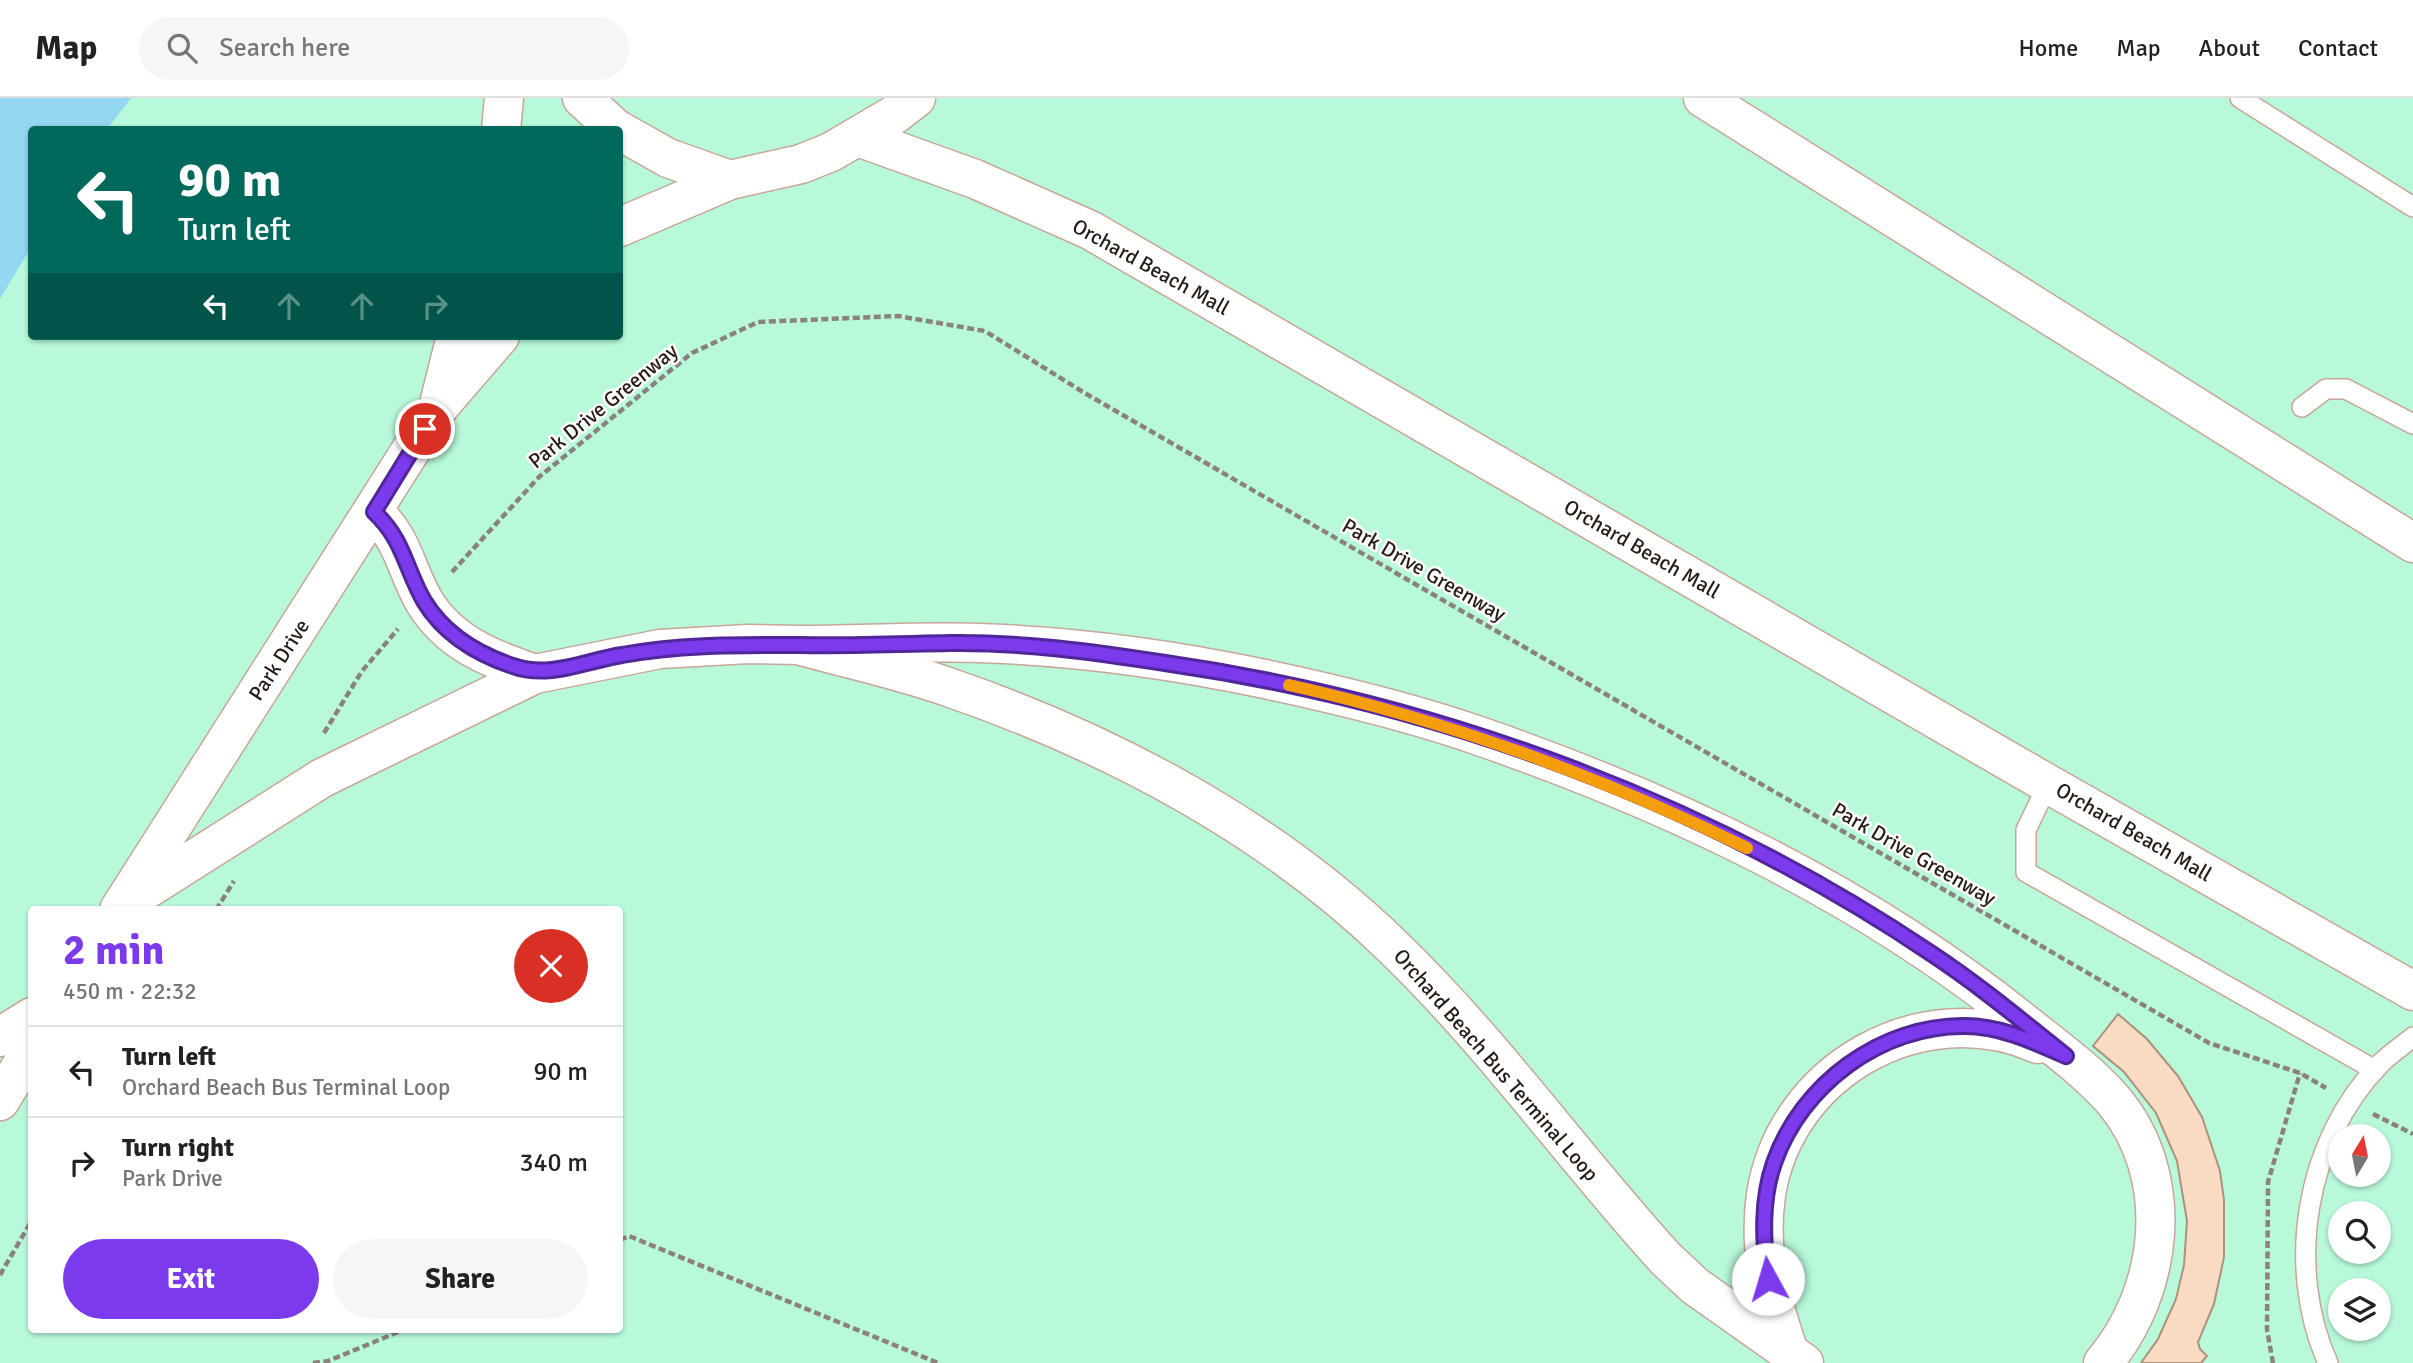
<!DOCTYPE html>
<html lang="en">
<head>
<meta charset="utf-8">
<style>
  body { margin:0; font-family:Signika,sans-serif; background:#f6f6f6; color:#222; height:100vh; display:flex; flex-direction:column; font-size:26px; white-space:nowrap }
  * { box-sizing:border-box; margin:0 }
  p { font-size:23px; color:#767676 }
  .icon { flex:none; width:38px; height:38px; fill:none; stroke:currentColor; stroke-width:2; stroke-linecap:round; stroke-linejoin:round }
  .map { position:relative; flex:1; overflow:hidden }
  .side { position:absolute; left:28px; top:808px; width:595px; height:427px; display:flex; flex-direction:column; background:#fff; border-radius:7px; box-shadow:0 2px 5px #0004 }
  .side>* { flex:none }
  .banner { position:absolute; left:28px; top:28px; width:595px; height:214px; border-radius:7px; box-shadow:0 2px 5px #0004; background:#00695c; color:#fff; overflow:hidden }
  .needle { width:46px; rotate:10deg }
  .tools { position:absolute; left:2328px; top:1026px; display:grid; gap:14px }
  .tools a { display:grid; place-items:center; width:63px; height:63px; border-radius:50%; background:#fff; box-shadow:0 2px 5px #0004; font-size:35px }
  .pin { position:absolute; display:grid; place-items:center; width:60px; height:60px; color:#fff; margin:-30px; border:4px solid #fff; border-radius:50%; box-shadow:0 2px 7px #0007 }
  .me { position:absolute; width:77px; margin:-38px; rotate:354deg; stroke-linejoin:round; filter:drop-shadow(0 0 5px #0008) }
  .turn { display:flex; align-items:center; gap:24px; height:147px; padding:0 35px; font-size:32px }
  .turn .icon { width:91px; height:91px; stroke-width:2.5 }
  .turn b { display:block; font-size:49px; line-height:60px }
  .lanes { display:flex; align-items:center; height:66px; padding:0 35px; background:#0003; justify-content:center; gap:35px; direction:ltr }
  .lanes .off { opacity:.35 }
  .round { display:grid; place-items:center; flex:none; width:74px; height:74px; border-radius:37px; background:#f6f6f6 }
  .headline { display:flex; align-items:center; justify-content:space-between; height:119px; padding:0 35px }
  h1 { font-size:42px; font-weight:700; line-height:52px; color:#7c3aed }
  .button { display:flex; gap:14px; margin-top:auto; padding:14px 35px }
  .button a { flex:1; height:80px; border-radius:42px; background:#7c3aed; color:#fff; font-size:28px; font-weight:700; line-height:80px; text-align:center }
  .button a+a { background:#f6f6f6; color:#222 }
  ul { padding:0; list-style:none }
  li { display:flex; align-items:center; gap:21px; height:91px; padding:0 35px; border-top:2px solid #e0e0e0 }
  li div { flex:1 }
  li b { display:block; font-size:26px }
  li em { font-style:normal }
  header { display:flex; align-items:center; gap:42px; box-sizing:border-box; height:98px; padding:0 35px; background:#fff; border-bottom:2px solid #e0e0e0 }
  header strong { font-size:33px }
  nav { display:flex; gap:38px; margin-inline-start:auto; font-size:24px }
  .search { width:490px; height:63px; background:#f6f6f6; display:flex; align-items:center; gap:18px; box-sizing:border-box; padding:0 24px; border-radius:38px; color:#767676; font-size:26px }
  .map>svg:first-child { display:block }
  .green { fill:#b8f9da; fill-rule:evenodd }
  .water { fill:#93d7f1 }
  .building { fill:#f9dbc3; stroke:#ac927d; stroke-width:2 }
  .lines { fill:none; stroke-linecap:round; stroke-linejoin:round }
  .service-casing { stroke:#c7a698; stroke-width:22 }
  .minor-casing { stroke:#c7a698; stroke-width:41 }
  .tertiary-casing { stroke:#c7a698; stroke-width:41 }
  .path { stroke:#8b817d; stroke-width:4.5; stroke-dasharray:7 3.5; stroke-linecap:butt }
  .service { stroke:#fff; stroke-width:19 }
  .minor { stroke:#fff; stroke-width:38 }
  .tertiary { stroke:#fff; stroke-width:38 }
  .route-casing { stroke:#51269a; stroke-width:18 }
  .route { stroke:#7c3aed; stroke-width:12 }
  .slow { stroke:#f59e0b; stroke-width:12 }
  .labels { text-anchor:middle; stroke-width:5; stroke-linejoin:round; paint-order:stroke }
  .street-label { font-size:21px; fill:#271b16; stroke:#fff }
</style>
</head>
<body>
<header>
<strong>Map</strong>
<div class="search"><svg class="icon" aria-label="search" viewBox="0 0 24 24"><circle cx="10" cy="10" r="6"/><path d="M15 15l6 6"/></svg>Search here</div>
<nav><a>Home</a><a>Map</a><a>About</a><a>Contact</a></nav>
</header>
<div class="map">
<svg width="2413" height="1265" viewBox="0 0 2413 1265">
  <rect width="100%" height="100%" fill="#fef7f4"/>
  <path class="green" d="M 0,0 L 2413,0 L 2413,1265 L 0,1265 ZM 32,32 L 620,32 L 620,238 L 32,238 ZM 32,812 L 620,812 L 620,1232 L 32,1232 ZM 2340,1038 L 2378,1038 L 2378,1076 L 2340,1076 ZM 2340,1115 L 2378,1115 L 2378,1153 L 2340,1153 ZM 2340,1192 L 2378,1192 L 2378,1230 L 2340,1230 Z"/>
  <path class="water" d="M 0,0 L 131,0 L 107,31 L 32,32 L 31,149 L 0,201 Z"/>
  <path class="building" d="M 2118,916 L 2147,941 L 2178,978 L 2202,1019 L 2220,1073 L 2224,1102 L 2224,1159 L 2214,1206 L 2198,1244 L 2200,1251 L 2207,1258 L 2201,1265 L 2141,1265 L 2158,1241 L 2176,1201 L 2184,1167 L 2187,1123 L 2177,1063 L 2156,1015 L 2124,974 L 2093,948 Z"/>
  <g class="lines">
    <g class="service-casing">
      <path id="service" d="M 2240,0 L 2413,109
        M 2302,309 L 2326,291 L 2346,291 L 2413,326
        M 2048,686 L 2026,732 L 2026,774 L 2375,972
        M 2328,1265 C 2285,1169 2305,1043 2380,966 C 2390,956 2402,948 2413,939"/>
    </g>
    <g class="minor-casing">
      <path id="minor" d="M 1703,0 L 2413,445
        M 858,39 L 975,81 L 1090,132 L 2048,686 L 2413,893
        M 374,414 C 404,442 405,470 424,503 C 449,545 491,561 535,576
        M 122,807 L 322,680 L 535,576 L 660,551 L 748,546 L 798,547
        M 1789,1254 C 1771,1203 1758,1151 1766,1097 C 1785,972 1922,895 2038,946
        M 1804,1265 L 1695,1188 L 1666,1161 C 1573,1059 1492,944 1392,848 C 1270,729 1110,645 951,590 C 901,572 848,561 798,547 C 858,547 918,543 979,545 C 1072,548 1169,561 1260,580 C 1336,596 1412,614 1485,640 C 1677,707 1864,796 2023,924 C 2054,949 2088,973 2114,1003 C 2177,1079 2164,1193 2103,1265"/>
    </g>
    <g class="tertiary-casing">
      <path id="tertiary" d="M 582,0 L 617,32
        M 501,32 L 504,0
        M 620,33 L 668,60 L 730,82
        M 620,129 L 730,82 L 801,66 L 831,54 L 894,17 L 916,0
        M 440,302 L 456,238
        M 119,812 L 437,311 L 500,238
        M 0,939 L 32,919
        M 0,1003 L 32,950"/>
    </g>
    <path class="path" d="M 452,474 L 539,379 L 692,255 L 758,224 L 898,218 L 985,233 L 1083,294 L 2209,945 L 2300,975 L 2326,990
      M 324,635 L 362,573 L 398,531
      M 216,812 L 234,783
      M 2373,1016 L 2413,1036
      M 620,1142 L 629,1138 L 938,1265
      M 0,1177 L 32,1122
      M 313,1265 L 328,1263 L 403,1232
      M 2273,1265 L 2267,1232 L 2268,1084 L 2300,975"/>
    <use href="#service" class="service"/>
    <use href="#minor" class="minor"/>
    <use href="#tertiary" class="tertiary"/>
  </g>
  <g class="lines">
    <g class="route-casing">
      <path id="route" d="M 425,331 L 374,414 C 404,442 405,470 424,503 C 444,536 477,556 513,568 C 549,581 585,563 622,557 C 681,546 740,547 800,547 C 850,548 900,546 950,545 C 1022,544 1094,554 1165,565 C 1436,604 1705,703 1932,856 C 1979,887 2022,923 2066,958 C 2034,944 2001,928 1965,928 C 1881,927 1801,987 1774,1065 C 1761,1102 1763,1143 1768,1181"/>
    </g>
    <use href="#route" class="route"/>
    <path class="slow" d="M 1289,587 C 1449,623 1600,678 1747,750"/>
  </g>
  <g class="labels">
    <g class="street-label">
      <text transform="translate(1151 169) rotate(29)" y="7">Orchard Beach Mall</text>
      <text transform="translate(603 308) rotate(-39)" y="7">Park Drive Greenway</text>
      <text transform="translate(1642 451) rotate(30)" y="7">Orchard Beach Mall</text>
      <text transform="translate(1424 472) rotate(30)" y="7">Park Drive Greenway</text>
      <text transform="translate(279 562) rotate(-57)" y="7">Park Drive</text>
      <text transform="translate(2134 734) rotate(30)" y="7">Orchard Beach Mall</text>
      <text transform="translate(1914 756) rotate(30)" y="7">Park Drive Greenway</text>
      <text transform="translate(1496 967) rotate(49)" y="7">Orchard Beach Bus Terminal Loop</text>
    </g>
  </g>
</svg>
<div class="tools">
<a><svg class="needle" viewBox="-14 -14 28 28"><path d="M0-13l5 13h-10z" fill="#e53935"/><path d="M0 13l5-13h-10z" fill="#767676"/></svg></a>
<a><svg class="icon" aria-label="search" viewBox="0 0 24 24"><circle cx="10" cy="10" r="6"/><path d="M15 15l6 6"/></svg></a>
<a><svg class="icon" aria-label="layers" viewBox="0 0 24 24"><path d="M12 4l9 5-9 5-9-5zM3 14l9 5 9-5"/></svg></a>
</div>
<div class="pin" style="left:425px;top:331px;background:#d93025"><svg class="icon" aria-label="arrive" viewBox="0 0 24 24"><path d="M6 21V4h12l-3 4 3 4H6"/></svg></div>
<svg class="me" style="left:1768px;top:1181px" viewBox="-20 -20 40 40"><circle r="19" fill="#fff"/><path d="M0-13L10 11 0 6-10 11z" fill="#7c3aed"/></svg>
<div class="banner">
<div class="turn"><svg class="icon" aria-label="left" viewBox="0 0 24 24"><path d="M17 20v-9H6M10 6l-5 5 5 5"/></svg><div><b>90 m</b>Turn left</div></div>
<div class="lanes"><svg class="icon" aria-label="left" viewBox="0 0 24 24"><path d="M17 20v-9H6M10 6l-5 5 5 5"/></svg><svg class="icon off" aria-label="ahead" viewBox="0 0 24 24"><path d="M12 20V5M6 11l6-6 6 6"/></svg><svg class="icon off" aria-label="ahead" viewBox="0 0 24 24"><path d="M12 20V5M6 11l6-6 6 6"/></svg><svg class="icon off" aria-label="right" viewBox="0 0 24 24"><path d="M7 20v-9h11M14 6l5 5-5 5"/></svg></div>
</div>
<section class="side">
<div class="headline"><div><h1>2 min</h1><p>450 m · 22:32</p></div><a class="round" style="background:#d93025;color:#fff"><svg class="icon" aria-label="close" viewBox="0 0 24 24"><path d="M6 6l12 12M18 6L6 18"/></svg></a></div>
<ul>
<li><svg class="icon" aria-label="left" viewBox="0 0 24 24"><path d="M17 20v-9H6M10 6l-5 5 5 5"/></svg><div><b>Turn left</b><p>Orchard Beach Bus Terminal Loop</p></div><em>90 m</em></li>
<li><svg class="icon" aria-label="right" viewBox="0 0 24 24"><path d="M7 20v-9h11M14 6l5 5-5 5"/></svg><div><b>Turn right</b><p>Park Drive</p></div><em>340 m</em></li>
</ul>
<div class="button"><a>Exit</a><a>Share</a></div>
</section>
</div>
</body>
</html>
